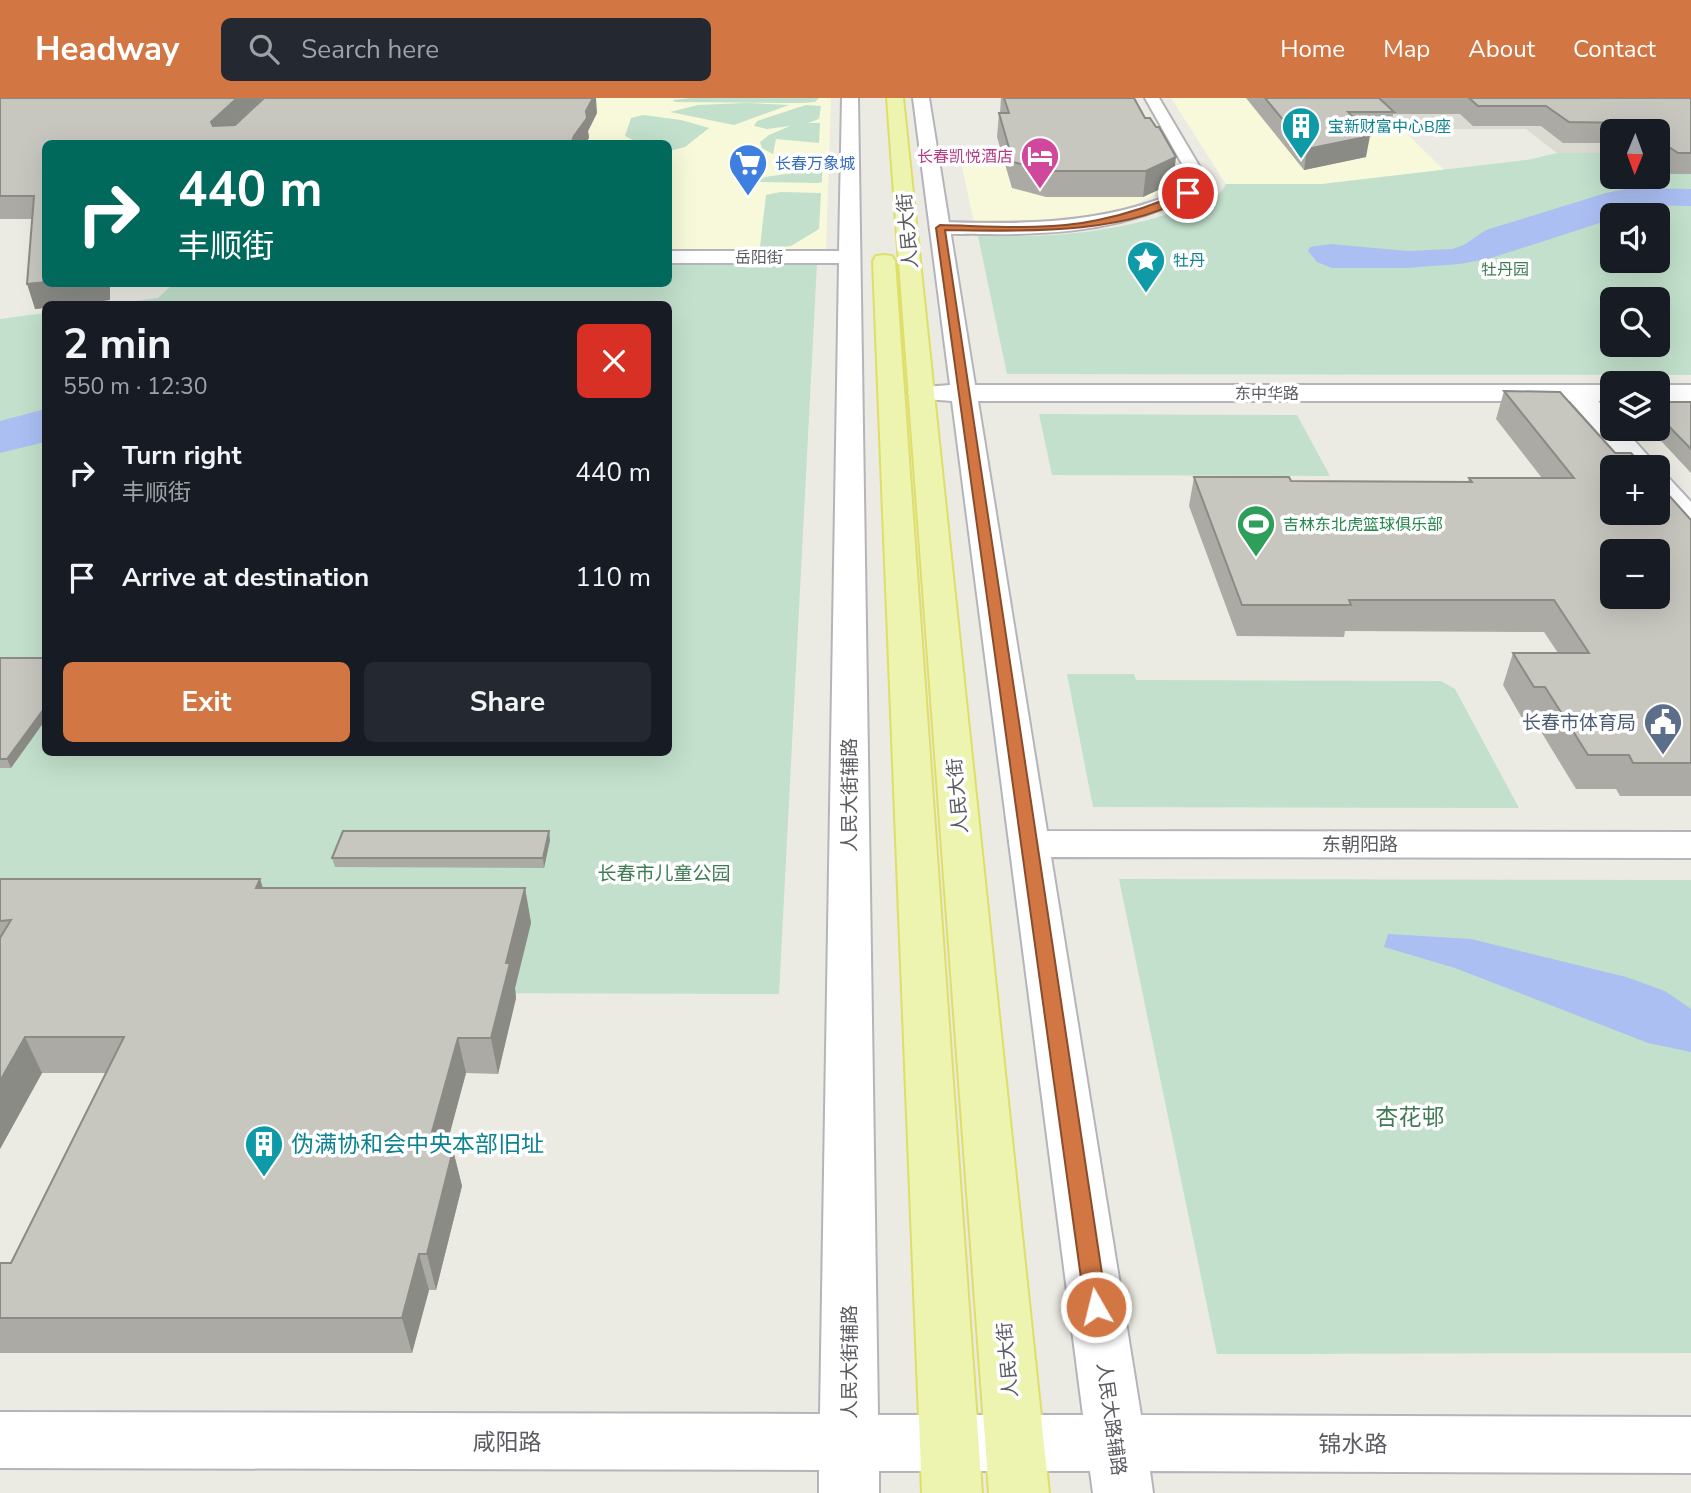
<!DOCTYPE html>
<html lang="en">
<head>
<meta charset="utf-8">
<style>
  body { margin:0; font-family:"Nunito Sans","Noto Sans SC",sans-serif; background:#242831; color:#f1f3f6; height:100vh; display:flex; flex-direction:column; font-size:26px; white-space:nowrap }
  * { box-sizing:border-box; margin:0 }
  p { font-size:23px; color:#9ea1a6 }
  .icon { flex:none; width:38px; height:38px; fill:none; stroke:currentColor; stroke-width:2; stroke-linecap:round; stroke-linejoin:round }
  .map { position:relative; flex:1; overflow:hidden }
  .drawer { position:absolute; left:42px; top:203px; width:630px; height:455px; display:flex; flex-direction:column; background:#171b24; border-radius:10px; box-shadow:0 7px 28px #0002 }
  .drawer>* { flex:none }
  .hud { position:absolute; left:42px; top:42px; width:630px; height:147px; border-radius:10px; box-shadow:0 7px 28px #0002; background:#00695c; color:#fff; overflow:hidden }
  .needle { width:46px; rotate:181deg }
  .controls { position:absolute; left:1600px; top:21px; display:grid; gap:14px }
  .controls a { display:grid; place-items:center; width:70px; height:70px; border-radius:10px; background:#171b24; box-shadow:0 7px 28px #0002; font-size:35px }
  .pin { position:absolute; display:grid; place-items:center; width:60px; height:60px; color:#fff; margin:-30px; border:4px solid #fff; border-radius:50%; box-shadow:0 2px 7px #0007 }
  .me { position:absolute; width:77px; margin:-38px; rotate:352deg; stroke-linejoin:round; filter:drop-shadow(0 0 5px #0008) }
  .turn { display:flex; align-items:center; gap:24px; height:147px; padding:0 21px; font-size:32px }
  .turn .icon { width:91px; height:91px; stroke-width:2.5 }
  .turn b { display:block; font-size:49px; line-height:60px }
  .round { display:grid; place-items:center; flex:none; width:74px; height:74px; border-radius:10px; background:#242831 }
  .head { display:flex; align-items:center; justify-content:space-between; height:119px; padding:0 21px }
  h1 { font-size:42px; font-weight:700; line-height:52px }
  .action { display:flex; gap:14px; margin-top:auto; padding:14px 21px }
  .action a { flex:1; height:80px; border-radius:10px; background:#d27643; color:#fff; font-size:28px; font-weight:700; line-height:80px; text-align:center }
  .action a+a { background:#242831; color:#f1f3f6 }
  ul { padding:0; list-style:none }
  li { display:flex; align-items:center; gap:21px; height:105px; padding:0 21px }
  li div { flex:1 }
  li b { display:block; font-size:26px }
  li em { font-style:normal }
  header { display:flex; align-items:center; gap:42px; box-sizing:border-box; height:98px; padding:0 35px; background:#d27643; color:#fff }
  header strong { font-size:33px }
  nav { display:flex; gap:38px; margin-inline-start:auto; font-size:24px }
  .search { width:490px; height:63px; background:#242831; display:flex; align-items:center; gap:18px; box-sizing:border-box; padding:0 24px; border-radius:10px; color:#9ea1a6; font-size:26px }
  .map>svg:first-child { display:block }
  .commercial { fill:#f7f9da }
  .education { fill:#dbdbd1 }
  .green { fill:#c2e0cb; fill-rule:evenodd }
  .water { fill:#abbff3 }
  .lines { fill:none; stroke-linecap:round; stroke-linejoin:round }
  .street-casing { stroke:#b3b3b8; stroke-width:4 }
  .secondary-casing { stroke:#b4b5bb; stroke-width:4 }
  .primary-casing { stroke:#dede69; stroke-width:4 }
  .street { fill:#fff; fill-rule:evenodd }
  .secondary { fill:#fff; fill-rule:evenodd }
  .primary { fill:#ecf4af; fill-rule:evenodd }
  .wall { fill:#abaaa4 }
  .shaded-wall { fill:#8b8b86 }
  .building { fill:#c7c6bf; stroke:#8b8b86; stroke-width:2; fill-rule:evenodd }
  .route { fill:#d27643; stroke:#884d2c; stroke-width:2 }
  .labels { text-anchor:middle; stroke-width:7; stroke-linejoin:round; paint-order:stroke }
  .far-culture-label { font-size:16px; fill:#0d838f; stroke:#fff; text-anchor:start }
  .far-hotel-label { font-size:16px; fill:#b23c85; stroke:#fff; text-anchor:end }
  .far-shop-label { font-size:16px; fill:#366cbe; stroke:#fff; text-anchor:start }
  .far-street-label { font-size:16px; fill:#5b5c61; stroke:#fff }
  .far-park-label { font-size:16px; fill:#3f7c53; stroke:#fff }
  .far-leisure-label { font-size:16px; fill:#27864d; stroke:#fff; text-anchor:start }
  .street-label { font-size:19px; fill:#5b5c61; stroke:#fff }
  .service-label { font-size:19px; fill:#4e5e75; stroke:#fff; text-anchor:end }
  .park-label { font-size:19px; fill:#3f7c53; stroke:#fff }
  .near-park-label { font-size:23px; fill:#3f7c53; stroke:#fff }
  .near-culture-label { font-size:23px; fill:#0d838f; stroke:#fff; text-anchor:start }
  .near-street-label { font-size:23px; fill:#5b5c61; stroke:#fff }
</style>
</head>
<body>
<header>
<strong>Headway</strong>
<div class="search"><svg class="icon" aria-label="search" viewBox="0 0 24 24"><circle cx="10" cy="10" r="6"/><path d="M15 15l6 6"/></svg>Search here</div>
<nav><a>Home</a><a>Map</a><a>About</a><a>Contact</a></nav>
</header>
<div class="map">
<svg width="1691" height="1395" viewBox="0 0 1691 1395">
  <rect width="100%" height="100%" fill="#ebebe3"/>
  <path class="commercial" d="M 297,0 L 831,0 L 826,152 L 669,152 L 668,46 L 248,46 Z
    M 1171,0 L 1370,0 L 1444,72 L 1322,86 L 1226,86 Z
    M 986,53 L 1161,53 L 1179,85 L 1124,112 L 1063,125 L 974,125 L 960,59 L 987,59 Z"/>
  <path class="education" d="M 1370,0 L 1657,33 L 1612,33 L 1612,55 L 1557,55 L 1526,31 L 1401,31 Z"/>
  <path class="green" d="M 691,0 L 819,0 L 815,4 L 802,5 L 675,4 L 673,2 Z
    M 746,5 L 789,7 L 734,27 L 670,14 L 698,7 Z
    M 806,7 L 821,8 L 819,21 L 808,25 L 820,25 L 819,45 L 776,41 L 773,56 L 762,50 L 760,44 L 769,37 L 790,28 L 767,31 L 754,28 L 757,23 Z
    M 643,17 L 681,22 L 709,30 L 685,49 L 669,53 L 668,46 L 639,45 L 625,38 L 631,20 Z
    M 1557,55 L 1612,55 L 1612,79 L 1657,79 L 1657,55 L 1691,55 L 1691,277 L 1007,276 L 978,138 C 1050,140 1118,135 1186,110 C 1201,105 1219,102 1226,86 L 1322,86 L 1527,62 ZM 1612,117 L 1657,117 L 1657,163 L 1612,163 ZM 1612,201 L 1657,201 L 1657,247 L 1612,247 Z
    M 822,71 L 822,84 L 819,85 L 757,84 L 765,79 Z
    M 781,94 L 821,95 L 819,131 L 791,148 L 763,151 L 760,149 L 766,97 Z
    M 669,165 L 817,165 L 779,896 L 0,894 L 0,221 L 45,215 L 46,654 L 668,654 L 668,206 L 110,206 L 158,200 L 173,186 L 668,186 Z
    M 1039,316 L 1297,317 L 1330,378 L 1052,377 Z
    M 1067,576 L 1134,576 L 1136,582 L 1441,583 L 1455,591 L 1519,710 L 1093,709 Z
    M 1119,781 L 1691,782 L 1691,1255 L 1217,1256 Z"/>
  <path class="water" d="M 1631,90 L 1691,91 L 1691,108 L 1647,107 L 1612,117 L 1612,121 L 1488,161 L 1459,166 L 1406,170 L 1332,170 L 1317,164 L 1308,153 L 1310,149 L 1331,146 L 1407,153 L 1452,151 L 1464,147 L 1486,132 L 1606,95 Z
    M 45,311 L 45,344 L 0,355 L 0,323 Z
    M 1388,836 L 1471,841 L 1626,879 L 1665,893 L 1691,911 L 1691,954 L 1648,945 L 1455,870 L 1384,849 Z"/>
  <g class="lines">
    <g class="street-casing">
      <path id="street" d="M 1145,0 L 1159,0 L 1201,71 L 1203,84 C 1198,101 1180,105 1165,110 C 1105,134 1042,137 978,136 C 965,135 940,139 931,129 L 940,124 C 1015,126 1089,127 1160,101 C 1170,97 1182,94 1187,84 L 1185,71 Z"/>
    </g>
    <g class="secondary-casing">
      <path id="secondary" d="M 842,0 L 858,0 L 878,1317 L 1083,1317 L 952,303 L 912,300 L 908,295 L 912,290 L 950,287 L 913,0 L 929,0 L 975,287 L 1612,287 L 1612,303 L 1598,303 L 1612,317 L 1612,331 L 1624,331 L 1658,369 L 1629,369 L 1570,303 L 978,303 L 1047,733 L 1691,734 L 1691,760 L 1051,759 L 1141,1317 L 1691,1319 L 1691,1375 L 1150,1373 L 1153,1395 L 1093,1395 L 1090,1373 L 879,1373 L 879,1395 L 819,1395 L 819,1372 L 0,1370 L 0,1314 L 820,1316 L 839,165 L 668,165 L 668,153 L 839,153 Z
        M 1657,287 L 1691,287 L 1691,303 L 1657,303 Z
        M 1657,376 L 1667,378 L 1691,404 L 1691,430 L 1681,427 L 1657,401 Z"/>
    </g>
    <g class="primary-casing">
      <path id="primary" d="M 887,0 L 903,0 L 1049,1395 L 989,1395 Z
        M 884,157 L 892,158 L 895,163 L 982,1395 L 922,1395 L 873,163 L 876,158 Z"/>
    </g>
    <use href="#street" class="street"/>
    <use href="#secondary" class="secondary"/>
    <use href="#primary" class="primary"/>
  </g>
  <path class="wall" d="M 0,0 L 234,27 L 597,15 L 588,33 L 589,40 L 46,46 L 46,186 L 110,186 L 110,202 L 35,211 L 32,121 L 0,121 Z
    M 1001,0 L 1134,0 L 1173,85 L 1143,99 L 1046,99 L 1012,90 L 997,39 L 999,15 L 1000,15 Z
    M 1246,0 L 1691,0 L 1691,76 L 1671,76 L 1657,67 L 1657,33 L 1612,33 L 1612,45 L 1563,45 L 1541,28 L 1473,28 L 1460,16 L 1393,16 L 1390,35 L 1367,35 L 1366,59 L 1304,72 Z
    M 1504,293 L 1615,355 L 1691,422 L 1691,698 L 1620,698 L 1616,691 L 1576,691 L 1534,622 L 1523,622 L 1503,587 L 1513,555 L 1558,555 L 1544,534 L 1345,533 L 1344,539 L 1237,538 L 1189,408 L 1194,379 L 1291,383 L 1468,384 L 1469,380 L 1542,380 L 1496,321 Z
    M 1657,304 L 1691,304 L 1691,375 L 1650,331 L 1657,331 Z
    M 0,560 L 46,560 L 46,621 L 11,670 L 0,670 Z
    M 550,742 L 544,770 L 335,769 L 332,760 Z
    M 0,781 L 260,781 L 263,790 L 525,790 L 531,825 L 515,890 L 516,900 L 498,976 L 466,975 L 445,1052 L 453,1052 L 462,1088 L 436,1192 L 429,1192 L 412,1255 L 0,1255 L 0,1165 L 11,1165 L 106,975 L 42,975 L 0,1051 Z"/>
  <path class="shaded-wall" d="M 237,0 L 263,0 L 216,44 L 211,24 Z
    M 593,0 L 596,0 L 597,15 L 588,33 L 589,40 L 585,46 L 571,46 Z
    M 1370,38 L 1366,59 L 1304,72 L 1307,51 Z
    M 1176,59 L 1173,85 L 1143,99 L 1146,73 Z
    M 46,184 L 46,186 L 110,186 L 110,202 L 76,206 L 46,206 L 46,210 L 35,211 L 27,186 Z
    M 46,608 L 46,621 L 11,670 L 7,661 Z
    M 549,733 L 550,742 L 544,770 L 543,760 Z
    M 260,781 L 271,816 L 256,790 Z
    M 525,790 L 531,825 L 515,890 L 516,900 L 498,976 L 491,940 L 506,865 Z
    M 25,939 L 42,975 L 0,1051 L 0,983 Z
    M 458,940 L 466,975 L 436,1087 L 427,1052 Z
    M 453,1052 L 462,1088 L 436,1192 L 427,1156 Z
    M 419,1156 L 429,1192 L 412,1255 L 402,1220 Z"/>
  <path class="building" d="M 0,0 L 237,0 L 211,24 L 213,28 L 235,27 L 264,0 L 593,0 L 586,13 L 587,20 L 574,38 L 571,46 L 46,46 L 46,184 L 27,186 L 34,98 L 0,98 Z
    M 1004,0 L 1134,0 L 1145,20 L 1150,20 L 1156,29 L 1159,29 L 1176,59 L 1146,73 L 1048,73 L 1013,64 L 999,15 L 1009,15 Z
    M 1265,0 L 1379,0 L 1394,14 L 1348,14 L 1370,38 L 1307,51 Z
    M 1469,0 L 1691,0 L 1691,55 L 1678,55 L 1657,41 L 1657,33 L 1645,33 L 1631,25 L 1569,24 L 1546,8 L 1478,8 Z
    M 1504,293 L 1560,294 L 1615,355 L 1631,355 L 1644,369 L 1612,369 L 1612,415 L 1657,415 L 1657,384 L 1691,422 L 1691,665 L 1633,665 L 1629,657 L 1588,657 L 1545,589 L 1534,589 L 1513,555 L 1589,555 L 1554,502 L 1349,502 L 1351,507 L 1242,507 L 1194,379 L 1289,379 L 1291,383 L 1472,384 L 1469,380 L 1574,380 ZM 1612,453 L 1657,453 L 1657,499 L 1612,499 Z
    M 1657,304 L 1691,304 L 1691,351 L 1657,316 Z
    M 0,560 L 46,560 L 46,608 L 7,661 L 0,661 Z
    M 343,733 L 549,733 L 543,760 L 332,760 Z
    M 0,781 L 260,781 L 256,790 L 525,790 L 506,865 L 510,865 L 491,940 L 458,940 L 427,1052 L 453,1052 L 427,1156 L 419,1156 L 402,1220 L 0,1220 L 0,1165 L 11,1165 L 124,939 L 25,939 L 0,983 L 0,840 L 11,822 L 0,823 Z"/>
  <path class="route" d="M 1185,93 L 1192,95 C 1133,138 1016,133 945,132 L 1107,1209 L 1104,1216 L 1096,1218 L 1088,1216 L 1085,1209 L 936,130 L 940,127 C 991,128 1047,133 1098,122 C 1128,116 1157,106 1185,93 Z"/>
  <defs>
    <g id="building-pin" transform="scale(2.0125)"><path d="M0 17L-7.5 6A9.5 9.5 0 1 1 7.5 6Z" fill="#0f9aa8" stroke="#fff"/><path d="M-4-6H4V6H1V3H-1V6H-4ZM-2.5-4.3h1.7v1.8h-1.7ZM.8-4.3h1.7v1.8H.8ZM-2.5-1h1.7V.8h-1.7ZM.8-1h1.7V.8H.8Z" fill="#fff"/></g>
    <g id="hotel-pin" transform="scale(2.0125)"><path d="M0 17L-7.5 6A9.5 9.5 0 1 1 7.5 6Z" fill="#d1479c" stroke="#fff"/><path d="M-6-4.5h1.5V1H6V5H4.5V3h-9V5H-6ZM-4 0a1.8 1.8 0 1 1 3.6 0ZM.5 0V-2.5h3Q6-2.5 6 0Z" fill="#fff"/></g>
    <g id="supermarket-pin" transform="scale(2.0125)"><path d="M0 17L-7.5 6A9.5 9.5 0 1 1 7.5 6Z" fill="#3f7fe0" stroke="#fff"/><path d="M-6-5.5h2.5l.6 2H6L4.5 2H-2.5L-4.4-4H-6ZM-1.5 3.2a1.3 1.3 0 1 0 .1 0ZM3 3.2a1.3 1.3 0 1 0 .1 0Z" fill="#fff"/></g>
    <g id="sight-pin" transform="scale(2.0125)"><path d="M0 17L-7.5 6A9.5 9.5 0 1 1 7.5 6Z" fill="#0f9aa8" stroke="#fff"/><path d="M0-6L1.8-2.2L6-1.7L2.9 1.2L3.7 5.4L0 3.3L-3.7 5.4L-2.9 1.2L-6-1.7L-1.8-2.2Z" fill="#fff"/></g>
    <g id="stadium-pin" transform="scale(2.0125)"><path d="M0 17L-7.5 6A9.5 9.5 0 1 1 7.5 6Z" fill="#2e9e5b" stroke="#fff"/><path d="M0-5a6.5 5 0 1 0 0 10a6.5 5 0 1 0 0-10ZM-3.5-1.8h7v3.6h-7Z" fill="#fff"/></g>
    <g id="civic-pin" transform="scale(2.0125)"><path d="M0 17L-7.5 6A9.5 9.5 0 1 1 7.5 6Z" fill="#5c6f8a" stroke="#fff"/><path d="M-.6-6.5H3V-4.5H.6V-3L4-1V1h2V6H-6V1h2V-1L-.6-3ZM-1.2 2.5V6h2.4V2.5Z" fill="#fff"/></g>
  </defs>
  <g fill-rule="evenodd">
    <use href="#building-pin" x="1301" y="28"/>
    <use href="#hotel-pin" x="1040" y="58"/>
    <use href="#supermarket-pin" x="748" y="65"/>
    <use href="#sight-pin" x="1146" y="162"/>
    <use href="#stadium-pin" x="1256" y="426"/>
    <use href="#civic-pin" x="1663" y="624"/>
    <use href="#building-pin" x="264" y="1046"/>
  </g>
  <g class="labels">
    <g class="far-culture-label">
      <text x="1328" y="34">宝新财富中心B座</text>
      <text x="1173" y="168">牡丹</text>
    </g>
    <g class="far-hotel-label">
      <text x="1013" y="64">长春凯悦酒店</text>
    </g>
    <g class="far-shop-label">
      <text x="775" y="71">长春万象城</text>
    </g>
    <g class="far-street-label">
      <text x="759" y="165">岳阳街</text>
      <text x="1267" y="301">东中华路</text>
    </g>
    <g class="far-park-label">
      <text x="1505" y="177">牡丹园</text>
    </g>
    <g class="far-leisure-label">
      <text x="1283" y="432">吉林东北虎篮球俱乐部</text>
    </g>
    <g class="street-label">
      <text transform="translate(907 133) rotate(-95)" y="7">人民大街</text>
      <text transform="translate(849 697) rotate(-90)" y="7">人民大街辅路</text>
      <text transform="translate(957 698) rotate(-95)" y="7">人民大街</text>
      <text x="1360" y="753">东朝阳路</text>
      <text transform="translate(1007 1262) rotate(-95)" y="7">人民大街</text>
      <text transform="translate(849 1264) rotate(-90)" y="7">人民大街辅路</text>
      <text transform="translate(1112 1321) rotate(82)" y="7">人民大路辅路</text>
    </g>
    <g class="service-label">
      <text x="1636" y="631">长春市体育局</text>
    </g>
    <g class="park-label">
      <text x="664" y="782">长春市儿童公园</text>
    </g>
    <g class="near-park-label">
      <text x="1410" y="1027">杏花邨</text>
    </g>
    <g class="near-culture-label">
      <text x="291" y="1054">伪满协和会中央本部旧址</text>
    </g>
    <g class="near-street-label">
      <text x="507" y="1352">咸阳路</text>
      <text x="1353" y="1354">锦水路</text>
    </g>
  </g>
</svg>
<div class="controls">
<a><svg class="needle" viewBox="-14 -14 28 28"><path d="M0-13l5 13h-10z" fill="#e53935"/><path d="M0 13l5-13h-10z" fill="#9ea1a6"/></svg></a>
<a><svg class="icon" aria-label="sound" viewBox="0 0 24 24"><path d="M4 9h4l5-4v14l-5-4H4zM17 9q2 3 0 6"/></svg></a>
<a><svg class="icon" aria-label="search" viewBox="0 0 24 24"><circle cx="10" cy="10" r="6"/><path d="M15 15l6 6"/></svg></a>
<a><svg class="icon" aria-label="layers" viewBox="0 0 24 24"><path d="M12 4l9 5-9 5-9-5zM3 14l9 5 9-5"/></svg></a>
<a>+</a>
<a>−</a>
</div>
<div class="pin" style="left:1188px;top:95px;background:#d93025"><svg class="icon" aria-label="arrive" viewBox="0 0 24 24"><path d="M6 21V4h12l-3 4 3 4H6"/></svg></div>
<svg class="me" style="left:1096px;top:1209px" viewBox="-20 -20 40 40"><circle r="17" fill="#d27643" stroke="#fff" stroke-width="3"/><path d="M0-11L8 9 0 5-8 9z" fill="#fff"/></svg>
<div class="hud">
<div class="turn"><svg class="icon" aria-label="right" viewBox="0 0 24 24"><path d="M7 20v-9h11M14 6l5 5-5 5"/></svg><div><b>440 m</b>丰顺街</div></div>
</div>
<section class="drawer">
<div class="head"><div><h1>2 min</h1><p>550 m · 12:30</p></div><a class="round" style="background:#d93025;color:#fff"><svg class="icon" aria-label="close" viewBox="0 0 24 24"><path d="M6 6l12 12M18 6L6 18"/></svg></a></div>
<ul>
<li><svg class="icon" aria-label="right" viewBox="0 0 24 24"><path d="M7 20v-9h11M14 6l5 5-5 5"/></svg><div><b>Turn right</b><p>丰顺街</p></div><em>440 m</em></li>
<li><svg class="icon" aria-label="arrive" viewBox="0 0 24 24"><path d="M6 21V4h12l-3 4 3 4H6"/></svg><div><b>Arrive at destination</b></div><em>110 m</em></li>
</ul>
<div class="action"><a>Exit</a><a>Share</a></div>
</section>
</div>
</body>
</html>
